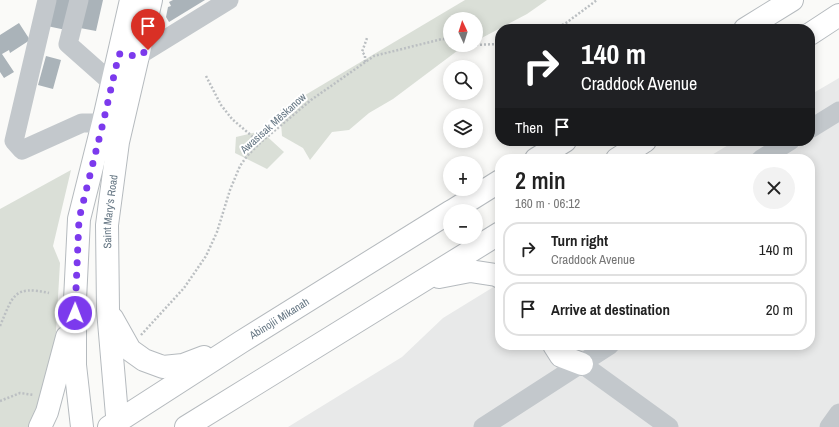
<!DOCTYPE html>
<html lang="en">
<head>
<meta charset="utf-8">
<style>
  body { margin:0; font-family:"Archivo Narrow",sans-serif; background:#f2f2f2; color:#222; height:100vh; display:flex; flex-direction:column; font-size:15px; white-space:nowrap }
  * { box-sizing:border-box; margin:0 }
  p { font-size:13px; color:#767676 }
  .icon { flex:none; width:22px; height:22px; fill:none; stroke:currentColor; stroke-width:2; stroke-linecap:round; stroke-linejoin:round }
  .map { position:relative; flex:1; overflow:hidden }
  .sheet { position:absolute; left:495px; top:154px; width:320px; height:196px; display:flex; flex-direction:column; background:#fff; border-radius:16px; box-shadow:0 2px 10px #0003 }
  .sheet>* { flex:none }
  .top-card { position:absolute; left:495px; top:24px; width:320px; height:122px; border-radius:16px; box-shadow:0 2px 10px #0003; background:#202124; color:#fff; overflow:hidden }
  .needle { width:26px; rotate:356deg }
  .controls { position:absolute; left:443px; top:12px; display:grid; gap:8px }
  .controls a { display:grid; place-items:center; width:40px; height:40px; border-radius:50%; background:#fff; box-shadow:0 2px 10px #0003; font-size:20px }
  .pin { position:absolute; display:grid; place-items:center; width:34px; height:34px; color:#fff; margin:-41px -17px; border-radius:50% 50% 50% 0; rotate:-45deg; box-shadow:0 0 4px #0007 }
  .pin .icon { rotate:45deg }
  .me { position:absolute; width:44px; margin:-22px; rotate:1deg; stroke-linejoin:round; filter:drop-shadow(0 0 3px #0008) }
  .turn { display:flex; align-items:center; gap:14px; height:84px; padding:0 20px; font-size:18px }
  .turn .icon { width:52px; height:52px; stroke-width:2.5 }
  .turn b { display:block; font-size:28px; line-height:34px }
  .then { display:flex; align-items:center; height:38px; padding:0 20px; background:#0003; gap:8px; font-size:15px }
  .round { display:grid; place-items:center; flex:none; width:42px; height:42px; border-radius:21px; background:#f2f2f2 }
  .head { display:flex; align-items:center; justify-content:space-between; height:68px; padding:0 20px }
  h1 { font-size:24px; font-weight:600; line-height:30px }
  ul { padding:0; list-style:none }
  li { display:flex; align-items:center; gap:12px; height:54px; margin:0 8px 6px; padding:0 12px; border:2px solid #e0e0e0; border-radius:16px }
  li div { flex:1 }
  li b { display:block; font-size:15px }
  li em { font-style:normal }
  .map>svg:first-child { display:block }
  .built { fill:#e8e9e9 }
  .green { fill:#dadfd7 }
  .building { fill:#aab3b9 }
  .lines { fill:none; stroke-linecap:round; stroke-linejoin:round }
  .major-casing { stroke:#b5babe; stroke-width:24 }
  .path { stroke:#bbbfc2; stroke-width:2.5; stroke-dasharray:2 2; stroke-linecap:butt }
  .minor { stroke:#c3c8cc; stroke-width:19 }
  .major { stroke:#fff; stroke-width:22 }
  .route { stroke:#7c3aed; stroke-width:7; stroke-dasharray:0 12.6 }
  .labels { text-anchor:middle; stroke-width:4; stroke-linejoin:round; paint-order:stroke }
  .street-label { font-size:11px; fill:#657683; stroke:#fff }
</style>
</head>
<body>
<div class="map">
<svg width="839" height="427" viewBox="0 0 839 427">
  <rect width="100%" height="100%" fill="#fafaf8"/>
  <path class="built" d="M 839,78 L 839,427 L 288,427 L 402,357 L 443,318 L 500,283 L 500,345 L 810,345 L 810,159 L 705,159 L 735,141 L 810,141 L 810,95 Z"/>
  <path class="green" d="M 465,0 L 547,0 L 527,14 L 476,41 L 476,19 L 450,19 L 450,45 L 468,45 L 457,51 L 393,99 L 369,113 L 349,130 L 332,132 L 310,160 L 303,148 L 282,136 L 280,110 Z
    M 261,131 L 284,152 L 267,169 L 235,153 L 236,137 Z
    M 71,170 L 53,246 L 60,263 L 55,348 L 36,427 L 0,427 L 0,209 Z"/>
  <path class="building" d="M 53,0 L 73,0 L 66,30 L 47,26 Z
    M 86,0 L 103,0 L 96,31 L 80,28 Z
    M 173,0 L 205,0 L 169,22 L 166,17 L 168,7 L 171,6 L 169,2 Z
    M 19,23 L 30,40 L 10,53 L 9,50 L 2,54 L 14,72 L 4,78 L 0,72 L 0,35 Z
    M 46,56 L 61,60 L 53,89 L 38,85 Z"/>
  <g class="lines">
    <g class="major-casing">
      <g id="major">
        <path d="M 745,29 L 792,0"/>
        <path d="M 810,34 L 839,15"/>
        <path d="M 536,159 L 565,141"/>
        <path d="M 617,159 L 645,141"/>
        <path d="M 452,211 L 500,181"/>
        <path d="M 439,277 L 470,271 L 496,275 L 500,277"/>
        <path d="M 112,318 L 130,350 L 144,360 L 163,367 L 183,365 L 204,357"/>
        <path d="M 554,345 L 561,356 L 582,364"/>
        <path d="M 40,427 L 47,412 L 67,337"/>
        <path d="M 82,427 L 75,365 L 75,300 L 79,219 L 103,123 L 131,0"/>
        <path id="s1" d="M 109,427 L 241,342 L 450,212"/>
        <path id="s2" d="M 118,427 L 108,310 L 107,225 L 118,142 L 151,0"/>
        <path d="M 186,427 L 500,233"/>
      </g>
    </g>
    <path class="path" d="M 555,29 L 566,23 L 597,0
      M 472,45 L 500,44
      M 365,62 L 365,55 L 362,52 L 367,38
      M 206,76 L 221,105 L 232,119 L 260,143
      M 0,326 C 13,296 13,285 49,293
      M 141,335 L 184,288 L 206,256 L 217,232 L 230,190 L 240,166 L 247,156 L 260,143 L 311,100 L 374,56 L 442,39 L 450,40
      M 0,401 L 20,393 L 34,395"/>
    <path class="minor" d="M 47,0 L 14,141 L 22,150 L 82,123 L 103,123
      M 79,0 L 68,44 L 112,83
      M 128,55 L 138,56 L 229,0
      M 810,129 L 839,111
      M 761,159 L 790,141
      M 582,364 L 669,427
      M 483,427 L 610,345
      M 829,427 L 839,413"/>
    <use href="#major" class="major"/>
  </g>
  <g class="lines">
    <path class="route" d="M 75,313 L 79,219 L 103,123 L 119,54 L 138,56 L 148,50"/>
  </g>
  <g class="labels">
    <g class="street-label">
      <text transform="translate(273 123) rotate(-42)" y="4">Awasisak Mēskanow</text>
      <text dy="4" stroke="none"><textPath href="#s2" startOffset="216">Saint Mary's Road</textPath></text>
      <text dy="4" stroke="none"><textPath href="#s1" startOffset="202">Abinojii Mikanah</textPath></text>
    </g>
  </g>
</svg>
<div class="controls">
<a><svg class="needle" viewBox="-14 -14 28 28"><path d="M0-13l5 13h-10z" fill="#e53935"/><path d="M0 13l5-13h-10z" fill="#767676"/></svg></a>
<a><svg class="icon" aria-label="search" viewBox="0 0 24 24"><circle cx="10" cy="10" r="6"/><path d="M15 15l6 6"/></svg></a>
<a><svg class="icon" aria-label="layers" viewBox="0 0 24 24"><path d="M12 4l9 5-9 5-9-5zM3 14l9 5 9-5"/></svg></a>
<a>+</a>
<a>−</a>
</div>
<div class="pin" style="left:148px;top:50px;background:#d93025"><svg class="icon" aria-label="arrive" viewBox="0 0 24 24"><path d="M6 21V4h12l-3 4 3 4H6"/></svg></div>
<svg class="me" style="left:75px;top:313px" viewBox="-20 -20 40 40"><circle r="17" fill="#7c3aed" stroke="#fff" stroke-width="3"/><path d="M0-11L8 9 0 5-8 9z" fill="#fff"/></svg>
<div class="top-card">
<div class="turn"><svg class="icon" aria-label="right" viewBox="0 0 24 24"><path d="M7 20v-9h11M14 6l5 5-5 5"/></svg><div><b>140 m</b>Craddock Avenue</div></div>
<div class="then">Then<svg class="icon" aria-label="arrive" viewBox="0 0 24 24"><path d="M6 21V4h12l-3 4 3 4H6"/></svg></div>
</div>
<section class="sheet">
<div class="head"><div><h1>2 min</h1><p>160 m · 06:12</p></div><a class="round"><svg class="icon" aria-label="close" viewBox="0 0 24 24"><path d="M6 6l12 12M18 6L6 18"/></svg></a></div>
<ul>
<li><svg class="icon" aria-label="right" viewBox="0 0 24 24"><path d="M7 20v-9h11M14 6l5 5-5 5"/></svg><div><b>Turn right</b><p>Craddock Avenue</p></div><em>140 m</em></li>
<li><svg class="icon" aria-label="arrive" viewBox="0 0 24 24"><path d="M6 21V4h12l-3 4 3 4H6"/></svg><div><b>Arrive at destination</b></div><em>20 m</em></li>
</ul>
</section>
</div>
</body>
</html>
